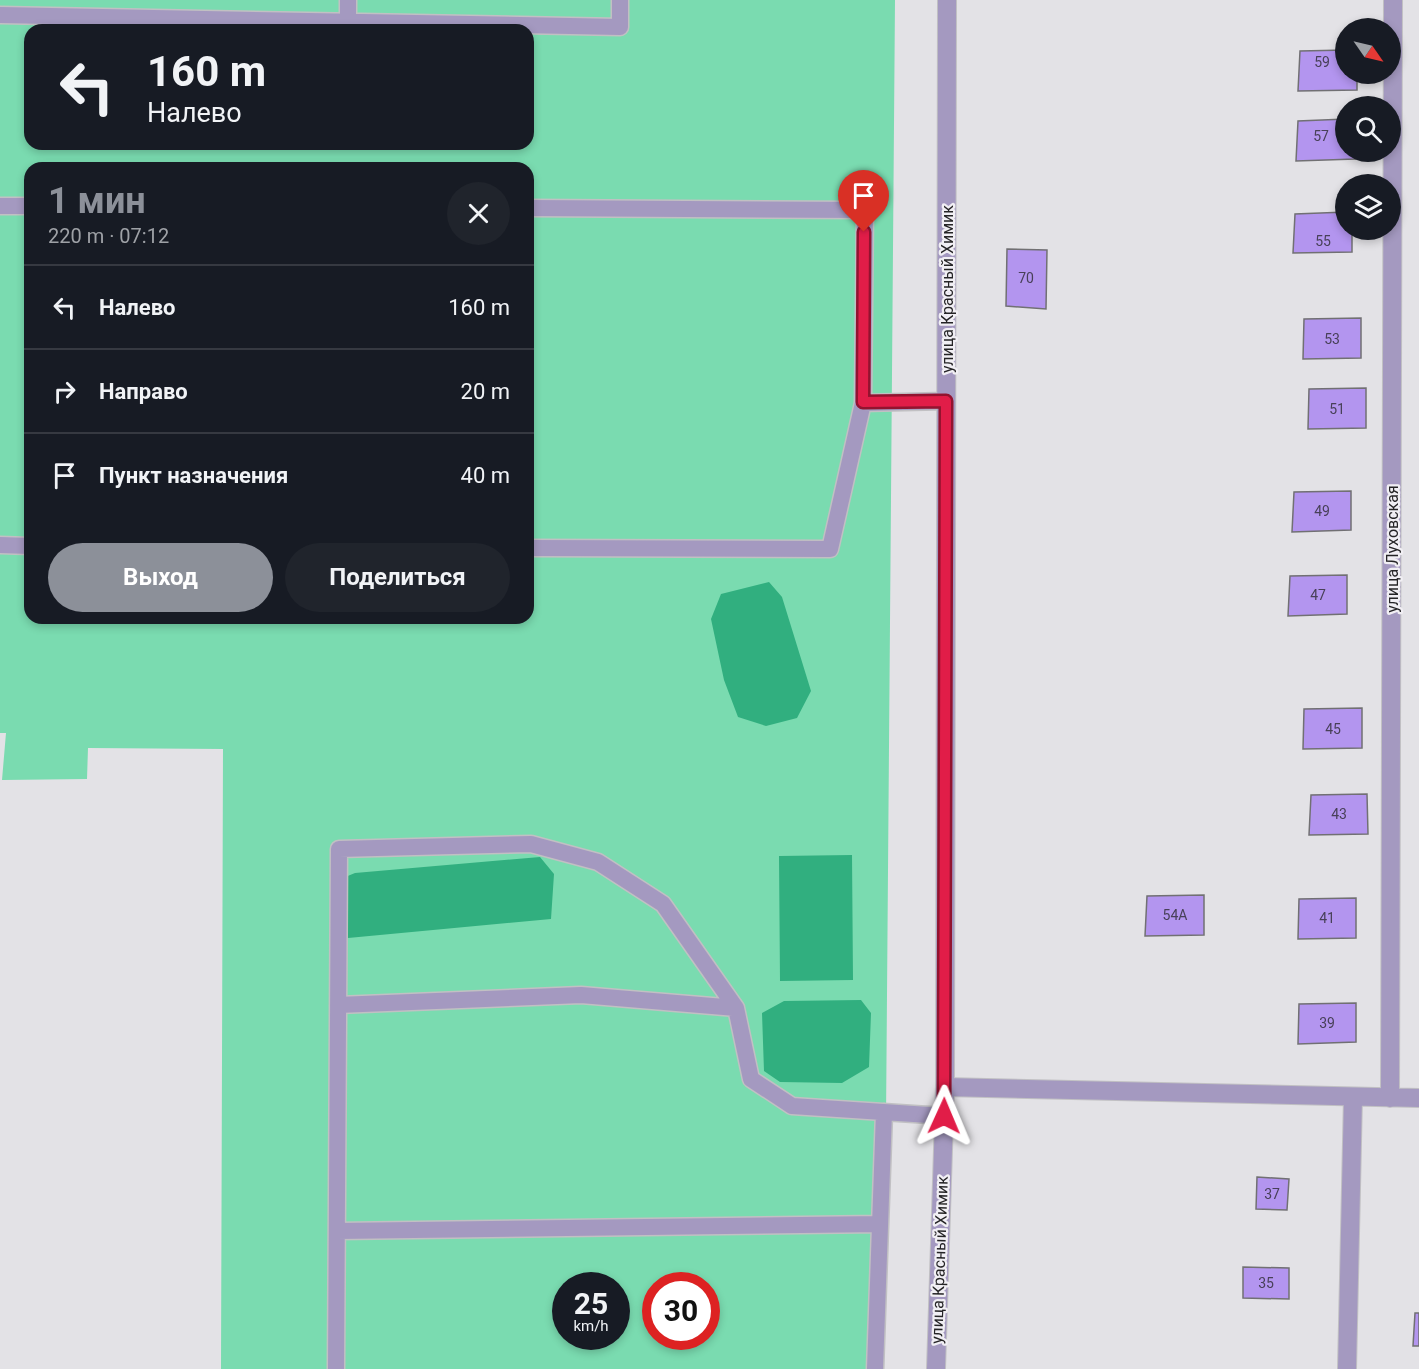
<!DOCTYPE html>
<html lang="ru">
<head>
<meta charset="utf-8">
<style>
  body { margin:0; font-family:Roboto,sans-serif; background:#20242c; color:#f1f3f6; height:100vh; display:flex; flex-direction:column; font-size:22px; white-space:nowrap }
  * { box-sizing:border-box; margin:0 }
  p { font-size:20px; color:#9ea1a6 }
  .icon { flex:none; width:33px; height:33px; fill:none; stroke:currentColor; stroke-width:2; stroke-linecap:round; stroke-linejoin:round }
  .map { position:relative; flex:1; overflow:hidden }
  .sheet { position:absolute; left:24px; top:162px; width:510px; height:462px; display:flex; flex-direction:column; background:#171b24; border-radius:18px; box-shadow:0 3px 9px #0003 }
  .sheet>* { flex:none }
  .hud { position:absolute; left:24px; top:24px; width:510px; height:126px; border-radius:18px; box-shadow:0 3px 9px #0003; background:#171b24; color:#f1f3f6; overflow:hidden }
  .needle { width:39px; rotate:124deg }
  .fabs { position:absolute; left:1335px; top:18px; display:grid; gap:12px }
  .fabs a { display:grid; place-items:center; width:66px; height:66px; border-radius:50%; background:#171b24; box-shadow:0 3px 9px #0003; font-size:30px }
  .speed { position:absolute; left:552px; top:1272px; display:flex; gap:12px; font-size:30px; font-weight:700; text-align:center }
  .speed>* { display:grid; place-content:center; width:78px; height:78px; border-radius:50%; background:#171b24; box-shadow:0 3px 9px #0003; line-height:1 }
  .speed small { font-size:15px; font-weight:400 }
  .speed .limit { border:9px solid #d22; background:#fff; color:#111 }
  .pin { position:absolute; display:grid; place-items:center; width:51px; height:51px; color:#fff; margin:-62px -26px; border-radius:50% 50% 50% 0; rotate:-45deg; box-shadow:0 0 6px #0007 }
  .pin .icon { rotate:45deg }
  .me { position:absolute; width:66px; margin:-33px; rotate:1deg; stroke-linejoin:round; filter:drop-shadow(0 0 4px #0008) }
  .turn { display:flex; align-items:center; gap:21px; height:126px; padding:0 24px; font-size:27px }
  .turn .icon { width:78px; height:78px; stroke-width:2.5 }
  .turn b { display:block; font-size:42px; line-height:51px }
  .round { display:grid; place-items:center; flex:none; width:63px; height:63px; border-radius:32px; background:#20242c }
  .overview { display:flex; align-items:center; justify-content:space-between; height:102px; padding:0 24px }
  h1 { font-size:36px; font-weight:700; line-height:45px; color:#8c9099 }
  .button { display:flex; gap:12px; margin-top:auto; padding:12px 24px }
  .button a { flex:1; height:69px; border-radius:36px; background:#8c9099; color:#fff; font-size:24px; font-weight:700; line-height:69px; text-align:center }
  .button a+a { background:#20242c; color:#f1f3f6 }
  ul { padding:0; list-style:none }
  li { display:flex; align-items:center; gap:18px; height:84px; padding:0 24px; border-top:2px solid #363941 }
  li div { flex:1 }
  li b { display:block; font-size:22px }
  li em { font-style:normal }
  .map>svg:first-child { display:block }
  .green { fill:#7adbb0; fill-rule:evenodd }
  .water { fill:#31af7f }
  .building { fill:#b395ef; stroke:#717073; stroke-width:1.5 }
  .lines { fill:none; stroke-linecap:round; stroke-linejoin:round }
  .lane-casing { stroke:#c1c0c3; stroke-width:19 }
  .street-casing { stroke:#c1c0c3; stroke-width:20 }
  .lane { stroke:#a499c0; stroke-width:16 }
  .street { stroke:#a499c0; stroke-width:18 }
  .route-casing { stroke:#92132f; stroke-width:15 }
  .route { stroke:#e11d48; stroke-width:10 }
  .labels { text-anchor:middle; stroke-width:4.5; stroke-linejoin:round; paint-order:stroke }
  .number-label { font-size:14px; fill:#484058 }
  .street-label { font-size:16px; fill:#252426; stroke:#f1eff4 }
</style>
</head>
<body>
<div class="map">
<svg width="1419" height="1369" viewBox="0 0 1419 1369">
  <rect width="100%" height="100%" fill="#e3e2e6"/>
  <path class="green" d="M 0,0 L 895,0 L 884,1369 L 221,1369 L 223,749 L 88,748 L 87,779 L 2,780 L 6,733 L 0,733 ZM 30,30 L 528,30 L 528,144 L 30,144 ZM 30,168 L 528,168 L 528,618 L 30,618 ZM 566,1286 L 616,1286 L 616,1336 L 566,1336 ZM 656,1286 L 706,1286 L 706,1336 L 656,1336 Z"/>
  <path class="water" d="M 769,582 L 782,597 L 811,691 L 797,718 L 766,726 L 738,717 L 724,680 L 711,619 L 721,594 Z
    M 852,855 L 853,980 L 780,981 L 779,856 Z
    M 540,857 L 554,874 L 551,919 L 348,938 L 337,935 L 338,880 L 355,873 Z
    M 861,1000 L 871,1013 L 869,1067 L 842,1083 L 780,1082 L 764,1071 L 762,1013 L 784,1001 Z"/>
  <path class="building" d="M 1346,50 L 1346,74 L 1357,74 L 1357,90 L 1298,91 L 1300,51 Z
    M 1346,119 L 1346,152 L 1355,152 L 1355,159 L 1296,161 L 1298,121 Z
    M 1346,212 L 1346,230 L 1352,230 L 1352,252 L 1293,253 L 1295,214 Z
    M 1007,249 L 1047,250 L 1046,309 L 1006,306 Z
    M 1361,318 L 1361,358 L 1303,359 L 1304,319 Z
    M 1366,388 L 1366,428 L 1308,429 L 1309,389 Z
    M 1351,491 L 1351,530 L 1292,532 L 1294,492 Z
    M 1347,575 L 1347,614 L 1288,616 L 1290,576 Z
    M 1362,708 L 1362,748 L 1303,749 L 1304,709 Z
    M 1367,794 L 1368,834 L 1309,835 L 1311,795 Z
    M 1204,895 L 1204,935 L 1145,936 L 1147,896 Z
    M 1356,898 L 1356,938 L 1298,939 L 1299,899 Z
    M 1356,1003 L 1356,1042 L 1298,1044 L 1299,1004 Z
    M 1257,1177 L 1289,1179 L 1287,1210 L 1256,1209 Z
    M 1243,1267 L 1289,1268 L 1289,1299 L 1243,1298 Z
    M 1415,1313 L 1419,1313 L 1419,1346 L 1413,1346 Z"/>
  <g class="lines">
    <g class="lane-casing">
      <path id="lane" d="M 0,15 L 620,27 L 620,0
        M 348,22 L 348,0
        M 0,206 L 30,206
        M 528,208 L 865,210 L 863,403 L 946,401
        M 0,545 L 30,546
        M 528,548 L 830,549 L 863,403
        M 338,1005 L 581,995 L 736,1008
        M 337,1231 L 880,1224
        M 336,1369 L 339,849 L 531,844 L 598,862 L 663,904 L 736,1008 L 751,1079 L 792,1106 L 944,1116
        M 875,1369 L 884,1112"/>
    </g>
    <g class="street-casing">
      <path id="street" d="M 945,1087 L 1419,1098
        M 1390,1098 L 1393,0
        M 936,1369 L 945,1087 L 947,0
        M 1347,1369 L 1353,1097"/>
    </g>
    <use href="#lane" class="lane"/>
    <use href="#street" class="street"/>
  </g>
  <g class="lines">
    <g class="route-casing">
      <path id="route" d="M 864,232 L 863,402 L 946,401 L 944,1116"/>
    </g>
    <use href="#route" class="route"/>
  </g>
  <g class="labels">
    <g class="number-label">
      <text x="1322" y="67">59</text>
      <text x="1321" y="141">57</text>
      <text x="1323" y="246">55</text>
      <text x="1026" y="283">70</text>
      <text x="1332" y="344">53</text>
      <text x="1337" y="414">51</text>
      <text x="1322" y="516">49</text>
      <text x="1318" y="600">47</text>
      <text x="1333" y="734">45</text>
      <text x="1339" y="819">43</text>
      <text x="1175" y="920">54А</text>
      <text x="1327" y="923">41</text>
      <text x="1327" y="1028">39</text>
      <text x="1272" y="1199">37</text>
      <text x="1266" y="1288">35</text>
    </g>
    <g class="street-label">
      <text transform="translate(947 289) rotate(-90)" y="6">улица Красный Химик</text>
      <text transform="translate(1392 549) rotate(-90)" y="6">улица Луховская</text>
      <text transform="translate(939 1260) rotate(-88)" y="6">улица Красный Химик</text>
    </g>
  </g>
</svg>
<div class="fabs">
<a><svg class="needle" viewBox="-14 -14 28 28"><path d="M0-13l5 13h-10z" fill="#e53935"/><path d="M0 13l5-13h-10z" fill="#9ea1a6"/></svg></a>
<a><svg class="icon" aria-label="search" viewBox="0 0 24 24"><circle cx="10" cy="10" r="6"/><path d="M15 15l6 6"/></svg></a>
<a><svg class="icon" aria-label="layers" viewBox="0 0 24 24"><path d="M12 4l9 5-9 5-9-5zM3 14l9 5 9-5"/></svg></a>
</div>
<div class="speed"><div>25<small>km/h</small></div><div class="limit">30</div></div>
<div class="pin" style="left:864px;top:232px;background:#d93025"><svg class="icon" aria-label="arrive" viewBox="0 0 24 24"><path d="M6 21V4h12l-3 4 3 4H6"/></svg></div>
<svg class="me" style="left:944px;top:1116px" viewBox="-20 -20 40 40"><path d="M0-17L14 15 0 8-14 15z" fill="#e11d48" stroke="#fff" stroke-width="4"/></svg>
<div class="hud">
<div class="turn"><svg class="icon" aria-label="left" viewBox="0 0 24 24"><path d="M17 20v-9H6M10 6l-5 5 5 5"/></svg><div><b>160 m</b>Налево</div></div>
</div>
<section class="sheet">
<div class="overview"><div><h1>1 мин</h1><p>220 m · 07:12</p></div><a class="round"><svg class="icon" aria-label="close" viewBox="0 0 24 24"><path d="M6 6l12 12M18 6L6 18"/></svg></a></div>
<ul>
<li><svg class="icon" aria-label="left" viewBox="0 0 24 24"><path d="M17 20v-9H6M10 6l-5 5 5 5"/></svg><div><b>Налево</b></div><em>160 m</em></li>
<li><svg class="icon" aria-label="right" viewBox="0 0 24 24"><path d="M7 20v-9h11M14 6l5 5-5 5"/></svg><div><b>Направо</b></div><em>20 m</em></li>
<li><svg class="icon" aria-label="arrive" viewBox="0 0 24 24"><path d="M6 21V4h12l-3 4 3 4H6"/></svg><div><b>Пункт назначения</b></div><em>40 m</em></li>
</ul>
<div class="button"><a>Выход</a><a>Поделиться</a></div>
</section>
</div>
</body>
</html>
